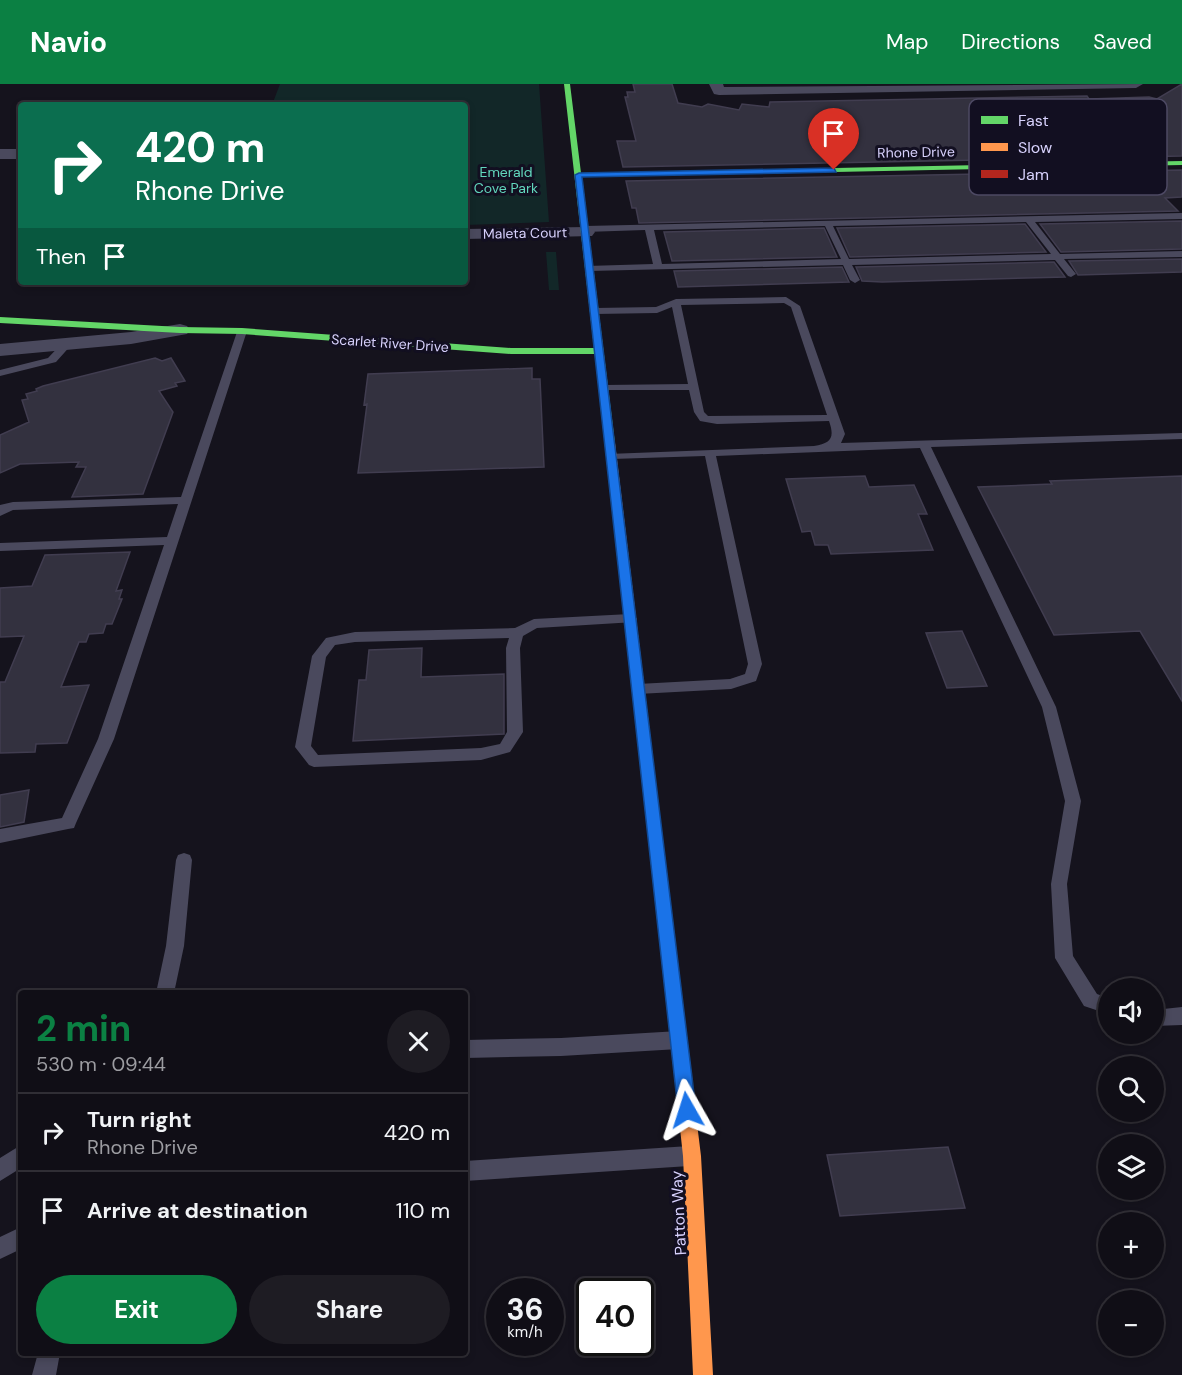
<!DOCTYPE html>
<html lang="en">
<head>
<meta charset="utf-8">
<style>
  body { margin:0; font-family:"DM Sans",sans-serif; background:#1e1c23; color:#f1f3f6; height:100vh; display:flex; flex-direction:column; font-size:22px; white-space:nowrap }
  * { box-sizing:border-box; margin:0 }
  p { font-size:20px; color:#9c9ca1 }
  .icon { flex:none; width:33px; height:33px; fill:none; stroke:currentColor; stroke-width:2; stroke-linecap:round; stroke-linejoin:round }
  .map { position:relative; flex:1; overflow:hidden }
  .details { position:absolute; left:18px; top:906px; width:450px; height:366px; display:flex; flex-direction:column; background:#100e16; border-radius:6px; box-shadow:0 3px 9px #0003,0 0 0 2px #302e35 }
  .details>* { flex:none }
  .hud { position:absolute; left:18px; top:18px; width:450px; height:183px; border-radius:6px; box-shadow:0 3px 9px #0003,0 0 0 2px #302e35; background:#0b6e4f; color:#fff; overflow:hidden }
  .fabs { position:absolute; left:1098px; top:894px; display:grid; gap:12px }
  .fabs a { display:grid; place-items:center; width:66px; height:66px; border-radius:50%; background:#100e16; box-shadow:0 3px 9px #0003,0 0 0 2px #302e35; font-size:30px }
  .speed { position:absolute; left:486px; top:1194px; display:flex; gap:12px; font-size:30px; font-weight:700; text-align:center }
  .speed>* { display:grid; place-content:center; width:78px; height:78px; border-radius:50%; background:#100e16; box-shadow:0 3px 9px #0003,0 0 0 2px #302e35; line-height:1 }
  .speed small { font-size:15px; font-weight:400 }
  .speed .limit { border:3px solid #111; border-radius:9px; background:#fff; color:#111 }
  .pin { position:absolute; display:grid; place-items:center; width:51px; height:51px; color:#fff; margin:-62px -26px; border-radius:50% 50% 50% 0; rotate:-45deg; box-shadow:0 0 6px #0007 }
  .pin .icon { rotate:45deg }
  .me { position:absolute; width:66px; margin:-33px; rotate:354deg; stroke-linejoin:round; filter:drop-shadow(0 0 4px #0008) }
  .turn { display:flex; align-items:center; gap:21px; height:126px; padding:0 18px; font-size:27px }
  .turn .icon { width:78px; height:78px; stroke-width:2.5 }
  .turn b { display:block; font-size:42px; line-height:51px }
  .then { display:flex; align-items:center; height:57px; padding:0 18px; background:#0003; gap:12px; font-size:22px }
  .round { display:grid; place-items:center; flex:none; width:63px; height:63px; border-radius:32px; background:#1e1c23 }
  .overview { display:flex; align-items:center; justify-content:space-between; height:102px; padding:0 18px }
  h1 { font-size:36px; font-weight:700; line-height:45px; color:#0b8043 }
  .primary-button { display:flex; gap:12px; margin-top:auto; padding:12px 18px }
  .primary-button a { flex:1; height:69px; border-radius:36px; background:#0b8043; color:#fff; font-size:24px; font-weight:700; line-height:69px; text-align:center }
  .primary-button a+a { background:#1e1c23; color:#f1f3f6 }
  ul { padding:0; list-style:none }
  li { display:flex; align-items:center; gap:18px; height:78px; padding:0 18px; border-top:2px solid #302e35 }
  li div { flex:1 }
  li b { display:block; font-size:22px }
  li em { font-style:normal }
  header { display:flex; align-items:center; gap:36px; box-sizing:border-box; height:84px; padding:0 30px; background:#0b8043; color:#fff }
  header strong { font-size:28px }
  nav { display:flex; gap:33px; margin-inline-start:auto; font-size:21px }
  .map>svg:first-child { display:block }
  .green { fill:#122728 }
  .building { fill:#33313f; stroke:#413d50; stroke-width:1.5 }
  .lines { fill:none; stroke-linecap:round; stroke-linejoin:round }
  .lane { fill:#4a495d; fill-rule:evenodd }
  .street { fill:#4a495d; fill-rule:evenodd }
  .fast { fill:#63d668; fill-rule:evenodd }
  .slow { fill:#ff974d; fill-rule:evenodd }
  .jam { fill:#b3261e; fill-rule:evenodd }
  .route { fill:#1a73e8; stroke:#114b97; stroke-width:1.5 }
  .labels { text-anchor:middle; stroke-width:6; stroke-linejoin:round; paint-order:stroke }
  .far-street-label { font-size:14px; fill:#d7d1fc; stroke:#120f21 }
  .far-park-label { font-size:14px; fill:#62d7bd; stroke:#120f21 }
  .street-label { font-size:16px; fill:#d7d1fc; stroke:#120f21 }
  .key { fill:#120f21; stroke:#4d4963; stroke-width:1.5 }
  .key-label { font-size:16px; fill:#d7d1fc }
</style>
</head>
<body>
<header>
<strong>Navio</strong>
<nav><a>Map</a><a>Directions</a><a>Saved</a></nav>
</header>
<div class="map">
<svg width="1182" height="1291" viewBox="0 0 1182 1291">
  <rect width="100%" height="100%" fill="#15131d"/>
  <path class="green" d="M 280,0 L 539,0 L 549,138 L 465,141 L 465,21 L 272,21 Z
    M 546,168 L 556,168 L 559,206 L 549,206 Z"/>
  <path class="building" d="M 633,0 L 672,0 L 678,19 L 702,23 L 708,20 L 739,26 L 742,20 L 769,23 L 770,18 L 1087,12 L 1089,15 L 1149,13 L 1157,15 L 1182,0 L 1182,72 L 623,83 L 617,57 L 636,57 L 625,13 L 628,13 L 627,8 L 635,8 Z
    M 1182,86 L 1182,113 L 1165,114 L 1178,127 L 639,139 L 636,124 L 632,124 L 626,97 Z
    M 1182,137 L 1182,165 L 1061,168 L 1040,140 Z
    M 1025,140 L 1046,168 L 850,173 L 837,144 Z
    M 824,144 L 837,173 L 672,177 L 664,148 Z
    M 1182,175 L 1182,188 L 1078,191 L 1069,177 Z
    M 1054,178 L 1065,193 L 882,198 L 862,197 L 856,183 Z
    M 842,183 L 849,198 L 678,203 L 674,187 Z
    M 155,274 L 162,277 L 171,274 L 185,297 L 175,299 L 177,302 L 159,307 L 173,328 L 143,410 L 72,413 L 86,383 L 76,383 L 79,378 L 20,380 L 0,389 L 0,351 L 29,338 L 22,316 L 28,315 L 26,310 L 37,307 L 36,305 L 43,302 Z
    M 532,284 L 532,295 L 540,295 L 544,383 L 358,389 L 367,320 L 364,321 L 368,290 Z
    M 865,392 L 869,403 L 914,401 L 927,430 L 918,430 L 933,466 L 831,470 L 828,461 L 815,461 L 811,447 L 802,448 L 786,395 Z
    M 1182,392 L 1182,617 L 1140,547 L 1054,551 L 978,403 L 1052,400 L 1050,397 Z
    M 130,468 L 116,507 L 122,506 L 119,515 L 122,515 L 112,540 L 106,540 L 103,549 L 89,550 L 86,558 L 79,558 L 61,603 L 89,601 L 67,659 L 36,660 L 35,668 L 0,669 L 0,598 L 5,598 L 24,552 L 0,553 L 0,504 L 32,502 L 45,471 Z
    M 962,547 L 987,602 L 947,604 L 926,549 Z
    M 422,564 L 421,593 L 504,590 L 504,650 L 353,657 L 359,596 L 366,596 L 369,566 Z
    M 29,706 L 24,738 L 0,743 L 0,711 Z
    M 948,1063 L 965,1124 L 840,1132 L 827,1071 Z"/>
  <g class="lines">
    <path class="lane" d="M 1182,129 L 1182,135 L 1035,138 L 1060,170 L 1182,167 L 1182,173 L 1064,175 L 1076,190 L 1071,193 L 1068,192 L 1055,176 L 852,181 L 860,196 L 855,199 L 850,196 L 843,181 L 590,187 L 587,186 L 587,182 L 653,180 L 645,146 L 585,148 L 581,145 L 585,142 ZM 1026,138 L 1051,170 L 849,175 L 833,142 ZM 825,142 L 841,175 L 662,180 L 654,146 Z
      M 786,213 L 800,222 L 845,350 L 841,359 L 1182,349 L 1182,355 L 931,363 L 1056,623 L 1081,717 L 1067,800 L 1073,872 L 1097,910 L 1108,914 L 1108,930 L 1084,922 L 1055,874 L 1051,800 L 1065,717 L 1042,623 L 920,364 L 716,372 L 762,580 L 756,597 L 731,605 L 638,610 L 631,605 L 638,600 L 730,595 L 745,590 L 748,580 L 705,372 L 612,375 L 608,374 L 608,370 L 814,362 C 831,359 835,354 829,337 L 717,340 L 700,337 L 694,328 L 689,306 L 600,306 L 600,302 L 604,301 L 688,300 L 672,223 L 657,229 L 595,230 L 590,227 L 595,224 L 656,223 L 676,215 ZM 784,219 L 791,223 L 827,331 L 708,332 L 704,328 L 681,221 Z
      M 238,245 L 247,247 L 114,655 L 76,739 L 74,744 L 68,745 L 0,759 L 0,745 L 62,734 L 98,655 L 164,461 L 0,467 L 0,459 L 167,453 L 178,420 L 13,426 L 0,432 L 0,421 L 13,418 L 181,413 Z
      M 64,257 L 73,259 L 56,278 L 0,292 L 0,286 L 48,274 Z
      M 630,530 L 635,532 L 637,535 L 635,538 L 537,544 L 523,552 L 520,564 L 523,648 L 510,668 L 481,676 L 314,683 L 309,681 L 295,663 L 312,572 L 326,554 L 355,548 L 515,544 L 534,535 ZM 509,554 L 506,564 L 507,648 L 500,660 L 481,664 L 318,671 L 311,662 L 326,573 L 335,561 L 355,558 Z
      M 184,769 L 190,771 L 192,776 L 184,862 L 174,909 L 156,909 L 166,862 L 176,776 L 178,771 Z
      M 1182,923 L 1182,941 L 1154,942 L 1154,926 Z
      M 679,947 L 686,950 L 688,956 L 686,962 L 679,965 L 561,972 L 465,974 L 465,956 L 561,954 Z
      M 21,1061 L 21,1084 L 0,1097 L 0,1074 Z
      M 689,1062 L 696,1065 L 699,1072 L 696,1079 L 689,1082 L 465,1097 L 465,1077 Z
      M 21,1143 L 21,1165 L 0,1175 L 0,1153 Z
      M 38,1269 L 60,1269 L 56,1291 L 32,1291 Z"/>
    <path class="street" d="M 709,0 L 723,0 L 724,3 L 1143,0 L 1136,4 L 719,11 L 714,10 Z
      M 0,65 L 21,65 L 21,75 L 0,75 Z
      M 586,143 L 592,144 L 595,148 L 592,152 L 465,155 L 465,145 Z
      M 180,240 L 187,242 L 190,246 L 187,250 L 131,260 L 0,272 L 0,260 L 131,248 Z"/>
    <path class="fast" d="M 564,0 L 570,0 L 581,89 L 1182,77 L 1182,81 L 582,93 L 615,359 L 610,362 L 605,359 L 595,270 L 511,270 L 242,250 L 180,249 L 0,239 L 0,233 L 180,243 L 242,244 L 511,264 L 594,264 Z"/>
    <path class="slow" d="M 610,356 L 615,359 L 664,766 L 662,770 L 657,772 L 652,770 L 650,766 L 605,359 Z
      M 675,917 L 681,920 L 683,925 L 701,1072 L 713,1291 L 693,1291 L 683,1072 L 667,925 L 669,920 Z"/>
    <path class="jam" d="M 657,760 L 662,762 L 664,766 L 683,925 L 681,930 L 675,933 L 669,930 L 667,925 L 650,766 L 652,762 Z"/>
  </g>
  <path class="route" d="M 834,84 L 836,88 L 582,93 L 696,1026 L 693,1032 L 687,1034 L 680,1032 L 678,1026 L 575,91 L 579,89 Z"/>
  <g class="labels">
    <g class="far-street-label">
      <text transform="translate(916 68) rotate(-1)" y="5">Rhone Drive</text>
      <text transform="translate(525 149) rotate(-1)" y="5">Maleta Court</text>
      <text transform="translate(390 259) rotate(4)" y="5">Scarlet River Drive</text>
    </g>
    <g class="far-park-label">
      <text x="506" y="93">Emerald<tspan x="506" dy="16">Cove Park</tspan></text>
    </g>
    <g class="street-label">
      <text transform="translate(678 1129) rotate(-93)" y="6">Patton Way</text>
    </g>
  </g>
  <rect x="969" y="15" width="198" height="96" rx="9" class="key"/>
  <rect x="981" y="32" width="27" height="8" fill="#63d668"/>
  <rect x="981" y="59" width="27" height="8" fill="#ff974d"/>
  <rect x="981" y="86" width="27" height="8" fill="#b3261e"/>
  <g class="key-label">
    <text x="1018" y="42">Fast</text>
    <text x="1018" y="69">Slow</text>
    <text x="1018" y="96">Jam</text>
  </g>
</svg>
<div class="fabs">
<a><svg class="icon" aria-label="sound" viewBox="0 0 24 24"><path d="M4 9h4l5-4v14l-5-4H4zM17 9q2 3 0 6"/></svg></a>
<a><svg class="icon" aria-label="search" viewBox="0 0 24 24"><circle cx="10" cy="10" r="6"/><path d="M15 15l6 6"/></svg></a>
<a><svg class="icon" aria-label="layers" viewBox="0 0 24 24"><path d="M12 4l9 5-9 5-9-5zM3 14l9 5 9-5"/></svg></a>
<a>+</a>
<a>−</a>
</div>
<div class="speed"><div>36<small>km/h</small></div><div class="limit">40</div></div>
<div class="pin" style="left:834px;top:86px;background:#d93025"><svg class="icon" aria-label="arrive" viewBox="0 0 24 24"><path d="M6 21V4h12l-3 4 3 4H6"/></svg></div>
<svg class="me" style="left:687px;top:1026px" viewBox="-20 -20 40 40"><path d="M0-17L14 15 0 8-14 15z" fill="#1a73e8" stroke="#fff" stroke-width="4"/></svg>
<div class="hud">
<div class="turn"><svg class="icon" aria-label="right" viewBox="0 0 24 24"><path d="M7 20v-9h11M14 6l5 5-5 5"/></svg><div><b>420 m</b>Rhone Drive</div></div>
<div class="then">Then<svg class="icon" aria-label="arrive" viewBox="0 0 24 24"><path d="M6 21V4h12l-3 4 3 4H6"/></svg></div>
</div>
<section class="details">
<div class="overview"><div><h1>2 min</h1><p>530 m · 09:44</p></div><a class="round"><svg class="icon" aria-label="close" viewBox="0 0 24 24"><path d="M6 6l12 12M18 6L6 18"/></svg></a></div>
<ul>
<li><svg class="icon" aria-label="right" viewBox="0 0 24 24"><path d="M7 20v-9h11M14 6l5 5-5 5"/></svg><div><b>Turn right</b><p>Rhone Drive</p></div><em>420 m</em></li>
<li><svg class="icon" aria-label="arrive" viewBox="0 0 24 24"><path d="M6 21V4h12l-3 4 3 4H6"/></svg><div><b>Arrive at destination</b></div><em>110 m</em></li>
</ul>
<div class="primary-button"><a>Exit</a><a>Share</a></div>
</section>
</div>
</body>
</html>
